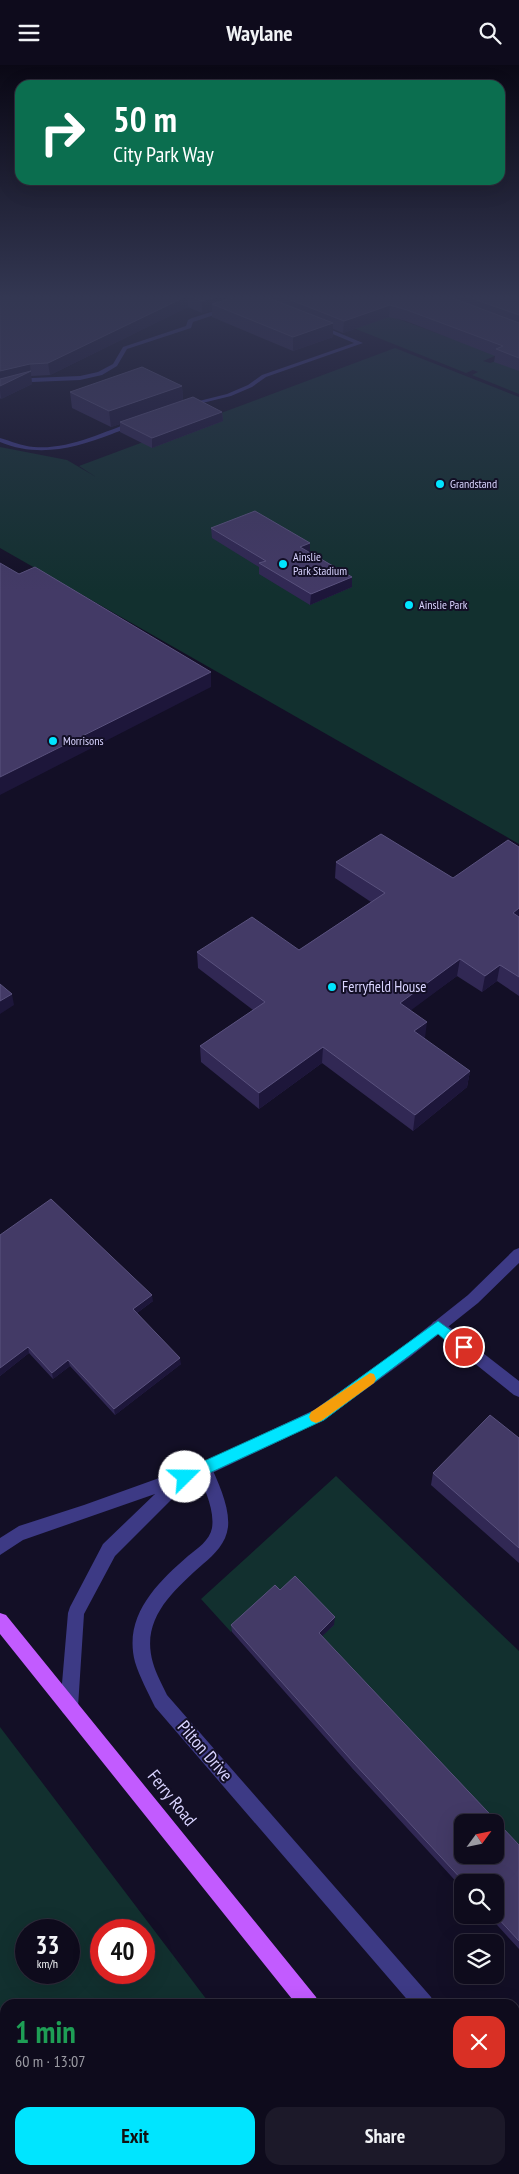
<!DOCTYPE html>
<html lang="en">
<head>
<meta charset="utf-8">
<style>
  body { margin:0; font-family:"PT Sans Narrow",sans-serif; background:#1c1929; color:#f1f3f6; height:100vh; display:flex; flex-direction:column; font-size:19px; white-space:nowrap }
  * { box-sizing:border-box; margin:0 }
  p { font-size:16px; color:#9b9ba3 }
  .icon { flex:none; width:28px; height:28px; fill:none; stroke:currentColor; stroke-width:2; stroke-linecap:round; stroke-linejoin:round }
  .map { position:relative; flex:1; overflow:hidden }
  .panel { position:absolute; left:0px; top:1934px; width:520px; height:176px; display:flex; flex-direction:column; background:#0e0b1c; border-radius:15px 15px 0 0; box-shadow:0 5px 20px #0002,0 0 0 1px #2e2b3b }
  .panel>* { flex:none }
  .hud { position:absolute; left:15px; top:15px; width:490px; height:105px; border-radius:15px; box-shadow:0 5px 20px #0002,0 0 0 1px #2e2b3b; background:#0b6e4f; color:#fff; overflow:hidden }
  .needle { width:32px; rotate:57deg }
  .buttons { position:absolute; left:454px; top:1749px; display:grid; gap:10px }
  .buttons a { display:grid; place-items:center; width:50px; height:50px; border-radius:10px; background:#0e0b1c; box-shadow:0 5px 20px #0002,0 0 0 1px #2e2b3b; font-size:25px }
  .speed { position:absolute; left:15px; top:1854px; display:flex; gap:10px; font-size:25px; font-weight:700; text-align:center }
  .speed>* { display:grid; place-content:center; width:65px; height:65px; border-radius:50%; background:#0e0b1c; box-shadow:0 5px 20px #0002,0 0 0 1px #2e2b3b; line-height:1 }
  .speed small { font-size:12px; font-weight:400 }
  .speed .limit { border:8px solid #d22; background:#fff; color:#111 }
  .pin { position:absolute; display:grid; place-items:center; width:42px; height:42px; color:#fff; margin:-21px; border:2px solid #fff; border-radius:50%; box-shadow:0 1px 5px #0007 }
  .me { position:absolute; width:55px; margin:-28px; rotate:68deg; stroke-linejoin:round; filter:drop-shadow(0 0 4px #0008) }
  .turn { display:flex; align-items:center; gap:18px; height:105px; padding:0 15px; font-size:22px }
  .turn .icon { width:65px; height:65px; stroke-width:2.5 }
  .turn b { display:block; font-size:35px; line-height:42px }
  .round { display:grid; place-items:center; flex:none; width:52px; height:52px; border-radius:15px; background:#1c1929 }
  .overview { display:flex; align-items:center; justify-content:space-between; height:85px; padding:0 15px }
  h1 { font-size:30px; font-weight:800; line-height:38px; color:#1e9e55 }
  .primary-button { display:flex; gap:10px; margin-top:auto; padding:10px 15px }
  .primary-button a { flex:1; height:58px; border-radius:15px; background:#00e5ff; color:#111; font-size:20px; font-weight:800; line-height:58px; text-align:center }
  .primary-button a+a { background:#1c1929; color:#f1f3f6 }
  header { display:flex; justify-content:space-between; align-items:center; height:65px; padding:0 15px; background:#0e0b1c; font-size:22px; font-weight:800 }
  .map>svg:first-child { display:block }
  .green { fill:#12302f; fill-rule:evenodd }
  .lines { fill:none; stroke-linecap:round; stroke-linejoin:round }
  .minor { fill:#3d3a85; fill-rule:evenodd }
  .tertiary { fill:#3d3a85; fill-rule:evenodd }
  .primary { fill:#c25bff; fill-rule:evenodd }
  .wall { fill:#312854 }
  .shaded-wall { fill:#1d163a }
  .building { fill:#433a66; stroke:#5a527e; fill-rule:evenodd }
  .route { fill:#00e5ff; stroke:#0095a6 }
  .slow { fill:#f59e0b }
  .poi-dot { fill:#00e5ff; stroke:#130f26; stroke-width:2 }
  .labels { text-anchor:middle; stroke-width:4; stroke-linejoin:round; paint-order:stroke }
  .far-poi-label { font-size:12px; fill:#d9d4ff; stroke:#130f26; text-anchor:start }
  .poi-label { font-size:15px; fill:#d9d4ff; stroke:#130f26; text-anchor:start }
  .near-street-label { font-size:18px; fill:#d9d4ff; stroke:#130f26 }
</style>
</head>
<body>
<header><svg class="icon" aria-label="menu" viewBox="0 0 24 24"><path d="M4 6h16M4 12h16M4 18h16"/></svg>Waylane<svg class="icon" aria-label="search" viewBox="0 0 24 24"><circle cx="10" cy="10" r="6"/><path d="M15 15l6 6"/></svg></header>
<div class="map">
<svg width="519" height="2109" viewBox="0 0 519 2109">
  <rect width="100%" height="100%" fill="#130f26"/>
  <path class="green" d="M 276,232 L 362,241 L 497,290 L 483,296 L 490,298 L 502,294 L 519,304 L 519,329 L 472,310 L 478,307 L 473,305 L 466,308 Z
    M 395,283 L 519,332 L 519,779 L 0,483 L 0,382 L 67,395 L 96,412 L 79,401 Z
    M 336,1411 L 519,1586 L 519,1789 L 495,1758 L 366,1717 L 352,1703 L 381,1673 L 274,1527 L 231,1567 L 201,1534 Z
    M 0,1662 L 210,1939 L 5,1939 L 5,2105 L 336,2105 L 339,2109 L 0,2109 ZM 26,1865 L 69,1865 L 69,1908 L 26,1908 ZM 101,1865 L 144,1865 L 144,1908 L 101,1908 Z"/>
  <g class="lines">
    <path class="minor" d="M 227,242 L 229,245 L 193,257 L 191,263 L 127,284 L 117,301 L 102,310 L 80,315 L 32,317 L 0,325 L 0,321 L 32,313 L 80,311 L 98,307 L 113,299 L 123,282 L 186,261 L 188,255 L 192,253 Z
      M 316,260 L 320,260 L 363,278 L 266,312 L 252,322 L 231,331 L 186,342 L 183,340 L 227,329 L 248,320 L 262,310 L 354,278 L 316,262 Z
      M 135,356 L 140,357 C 133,363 121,365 112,369 C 75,383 39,393 0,377 L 0,373 C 11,376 21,381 34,382 C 68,385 103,367 135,356 Z
      M 438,1255 L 443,1257 L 519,1316 L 519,1332 L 514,1330 L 433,1265 L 431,1261 L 433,1257 Z
      M 205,1397 L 210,1399 C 218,1417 230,1442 228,1462 C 226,1478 215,1489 203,1499 C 173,1526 140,1554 153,1598 C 156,1609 162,1619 167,1630 L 431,1932 L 434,1939 L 411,1939 L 155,1642 C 148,1627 140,1613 135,1597 C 123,1551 157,1518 188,1491 C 197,1484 210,1475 212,1463 C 215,1443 203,1422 197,1404 L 200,1399 Z
      M 515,2033 L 519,2034 L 519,2058 L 515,2057 Z"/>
    <path class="tertiary" d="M 519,1183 L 519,1198 L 478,1238 L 410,1292 L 324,1355 L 210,1409 L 188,1418 L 115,1491 L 84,1549 L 78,1642 L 75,1648 L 69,1651 L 63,1648 L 60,1642 L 68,1548 L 70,1542 L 103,1479 L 155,1429 L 23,1475 L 0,1490 L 0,1473 L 19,1461 L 84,1440 L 201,1398 L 314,1345 L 400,1284 L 468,1230 L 514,1185 Z"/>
    <path class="primary" d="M 0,1548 L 6,1550 L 316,1932 L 319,1939 L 296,1939 L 0,1569 Z
      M 433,2105 L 456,2105 L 458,2109 L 434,2109 Z"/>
  </g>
  <path class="wall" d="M 0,232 L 519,232 L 519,306 L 494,297 L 495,291 L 406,256 L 389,252 L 343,268 L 333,264 L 333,272 L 293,286 L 212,252 L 212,245 L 202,248 L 188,242 L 50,310 L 31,311 L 32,319 L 1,334 L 0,333 Z
    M 182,321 L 183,336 L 222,347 L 223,356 L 152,383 L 120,367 L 120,359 L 111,362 L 72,343 L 70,327 Z
    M 211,463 L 310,478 L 310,487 L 352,512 L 352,522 L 310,540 L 259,509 L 259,502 L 212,473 Z
    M 519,782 L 519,931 L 497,916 L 482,927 L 457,911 L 410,945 L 424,974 L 470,1006 L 467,1022 L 413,1066 L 322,998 L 259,1044 L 201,997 L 200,981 L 253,945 L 198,903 L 197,887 L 299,885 L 371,837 L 335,813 L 336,797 L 453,813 Z
    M 0,1170 L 153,1236 L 137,1248 L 181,1299 L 115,1350 L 70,1301 L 53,1314 L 29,1288 L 0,1311 Z
    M 519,1373 L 519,1498 L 431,1420 L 433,1408 Z
    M 280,1525 L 334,1560 L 322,1571 L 519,1780 L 519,1884 L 488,1850 L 495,1850 L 495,1818 L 462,1818 L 462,1823 L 352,1703 L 232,1567 L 231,1560 Z"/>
  <path class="shaded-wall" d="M 185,232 L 188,232 L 188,242 L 50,310 L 48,298 Z
    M 216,232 L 243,232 L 212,239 L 212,245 L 202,248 L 202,236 Z
    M 390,240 L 389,252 L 343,268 L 344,256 Z
    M 333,258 L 333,272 L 293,286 L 293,272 Z
    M 30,299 L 32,319 L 1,334 L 0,325 L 0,306 Z
    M 182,321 L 183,337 L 120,357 L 120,359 L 111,362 L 109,346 Z
    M 222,347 L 223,356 L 152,383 L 152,373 Z
    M 310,478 L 310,488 L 300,482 Z
    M 352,512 L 352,522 L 310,540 L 311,529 Z
    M 211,607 L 211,622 L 0,730 L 0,712 Z
    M 519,843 L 519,858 L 513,848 Z
    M 460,894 L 457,911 L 398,955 L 400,938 Z
    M 500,900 L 497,916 L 482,927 L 485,911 Z
    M 12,929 L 14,940 L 0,949 L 0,936 Z
    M 427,957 L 425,973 L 412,983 L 414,966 Z
    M 323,982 L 322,998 L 259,1044 L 259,1028 Z
    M 470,1006 L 467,1022 L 413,1066 L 415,1050 Z
    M 152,1230 L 153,1236 L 134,1250 L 133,1244 Z
    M 28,1282 L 29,1288 L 0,1311 L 0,1303 Z
    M 180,1293 L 181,1299 L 115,1350 L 114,1344 Z
    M 68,1295 L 70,1301 L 53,1314 L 52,1308 Z
    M 335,1552 L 334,1560 L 318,1575 L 319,1568 Z"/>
  <path class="building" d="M 0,232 L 185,232 L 48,298 L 30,299 L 0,306 Z
    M 192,232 L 216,232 L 202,236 Z
    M 235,232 L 266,232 L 333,258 L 293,272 L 212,239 Z
    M 283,232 L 450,232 L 519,258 L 519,293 L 496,284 L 503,281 L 407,245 L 390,240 L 344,256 Z
    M 468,232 L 519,232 L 519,250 Z
    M 142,302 L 182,321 L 109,346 L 70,327 Z
    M 31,306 L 0,321 L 0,314 Z
    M 193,332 L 222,347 L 152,373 L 120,357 Z
    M 255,446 L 310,478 L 300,482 L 352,512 L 311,529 L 259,498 L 266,496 L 211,463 Z
    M 0,498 L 19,509 L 35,502 L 211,607 L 0,712 Z
    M 381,769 L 453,813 L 508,775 L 519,782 L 519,843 L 513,848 L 519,852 L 519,912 L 500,900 L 485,911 L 460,894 L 400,938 L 427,957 L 414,966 L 470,1006 L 415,1050 L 323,982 L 259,1028 L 200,981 L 265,937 L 197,887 L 252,852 L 299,885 L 385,828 L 336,797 Z
    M 0,919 L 12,929 L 0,936 Z
    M 51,1134 L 152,1230 L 133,1244 L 180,1293 L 114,1344 L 68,1295 L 52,1308 L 28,1282 L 0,1303 L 0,1170 Z
    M 490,1350 L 519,1373 L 519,1483 L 433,1408 Z
    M 295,1511 L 335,1552 L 319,1568 L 519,1780 L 519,1876 L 495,1850 L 495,1818 L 465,1818 L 353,1697 L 231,1560 L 275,1520 L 280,1525 ZM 462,1758 L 495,1758 L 495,1790 L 462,1790 Z"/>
  <linearGradient id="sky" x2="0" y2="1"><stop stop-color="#0a0815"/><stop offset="0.44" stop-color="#333752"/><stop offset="1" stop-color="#333752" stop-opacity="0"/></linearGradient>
  <rect width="519" height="527" fill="url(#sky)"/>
  <path class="route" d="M 438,1256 L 468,1278 L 470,1282 L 468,1286 C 458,1290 446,1275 438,1269 L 324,1355 L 190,1417 L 185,1418 L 180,1417 L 178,1412 L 180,1407 L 314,1346 Z"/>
  <path class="slow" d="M 370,1308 L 374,1309 L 376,1314 L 374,1318 L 321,1356 L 316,1358 L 311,1356 L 309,1352 L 311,1347 Z"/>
  <g class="poi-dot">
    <circle cx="440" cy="419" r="5"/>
    <circle cx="283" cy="499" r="5"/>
    <circle cx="409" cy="540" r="5"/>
    <circle cx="53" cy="676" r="5"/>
    <circle cx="332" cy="922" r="5"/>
  </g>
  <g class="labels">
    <g class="far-poi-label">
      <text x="450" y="423">Grandstand</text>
      <text x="293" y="496">Ainslie<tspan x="293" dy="14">Park Stadium</tspan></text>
      <text x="419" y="544">Ainslie Park</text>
      <text x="63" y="680">Morrisons</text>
    </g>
    <g class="poi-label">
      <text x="342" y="927">Ferryfield House</text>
    </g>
    <g class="near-street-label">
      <text transform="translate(205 1686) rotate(49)" y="6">Pilton Drive</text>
      <text transform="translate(172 1733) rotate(51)" y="6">Ferry Road</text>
    </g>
  </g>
</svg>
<div class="buttons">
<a><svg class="needle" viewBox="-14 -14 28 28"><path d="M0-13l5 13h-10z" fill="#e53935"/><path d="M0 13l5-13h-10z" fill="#9b9ba3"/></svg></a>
<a><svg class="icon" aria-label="search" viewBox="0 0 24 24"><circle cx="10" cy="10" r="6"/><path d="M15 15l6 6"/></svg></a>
<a><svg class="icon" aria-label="layers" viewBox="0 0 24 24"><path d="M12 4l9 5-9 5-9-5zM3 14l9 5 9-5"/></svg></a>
</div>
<div class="speed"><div>33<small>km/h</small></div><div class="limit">40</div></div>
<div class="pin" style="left:464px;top:1282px;background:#d93025"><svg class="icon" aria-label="arrive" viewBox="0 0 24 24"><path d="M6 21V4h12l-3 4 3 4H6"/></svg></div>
<svg class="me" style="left:185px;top:1412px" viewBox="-20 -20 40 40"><circle r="19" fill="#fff"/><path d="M0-13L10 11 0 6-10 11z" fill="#00e5ff"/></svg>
<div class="hud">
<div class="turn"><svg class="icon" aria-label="right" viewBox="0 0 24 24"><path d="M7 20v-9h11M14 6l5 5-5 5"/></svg><div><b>50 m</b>City Park Way</div></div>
</div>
<section class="panel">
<div class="overview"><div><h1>1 min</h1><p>60 m · 13:07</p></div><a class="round" style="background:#d93025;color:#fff"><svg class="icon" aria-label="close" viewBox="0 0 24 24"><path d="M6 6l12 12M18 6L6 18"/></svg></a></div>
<div class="primary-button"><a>Exit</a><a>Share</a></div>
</section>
</div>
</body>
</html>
